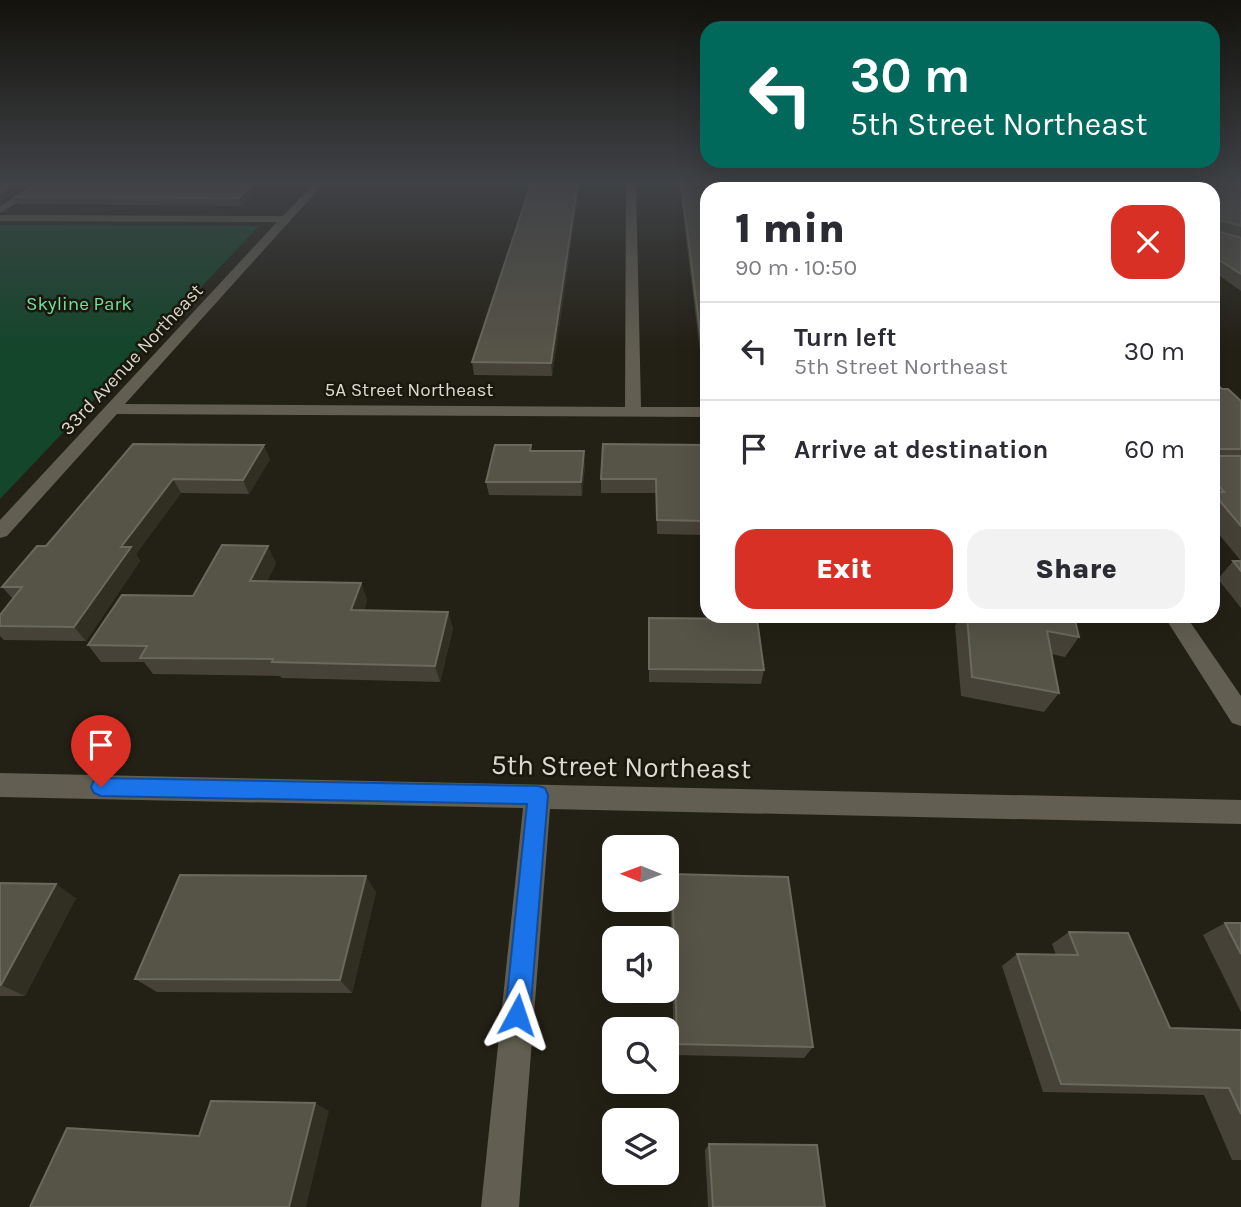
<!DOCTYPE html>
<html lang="en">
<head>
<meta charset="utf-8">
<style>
  body { margin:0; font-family:Karla,sans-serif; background:#f2f2f3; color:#2b2b33; height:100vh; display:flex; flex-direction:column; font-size:26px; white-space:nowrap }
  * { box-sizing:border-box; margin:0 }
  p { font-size:23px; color:#7c7c81 }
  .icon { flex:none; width:38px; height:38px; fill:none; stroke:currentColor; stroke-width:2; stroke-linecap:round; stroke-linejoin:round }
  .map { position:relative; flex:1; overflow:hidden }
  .side { position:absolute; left:700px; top:182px; width:520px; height:441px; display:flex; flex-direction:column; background:#fff; border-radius:21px; box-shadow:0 7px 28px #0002 }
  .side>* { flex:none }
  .banner { position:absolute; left:700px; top:21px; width:520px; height:147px; border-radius:21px; box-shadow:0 7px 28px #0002; background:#00695c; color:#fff; overflow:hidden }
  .needle { width:46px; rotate:271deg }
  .buttons { position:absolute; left:602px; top:835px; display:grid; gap:14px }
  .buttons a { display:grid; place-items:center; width:77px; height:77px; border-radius:14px; background:#fff; box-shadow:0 7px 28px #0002; font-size:35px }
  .pin { position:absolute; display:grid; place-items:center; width:60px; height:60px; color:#fff; margin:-72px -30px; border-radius:50% 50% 50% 0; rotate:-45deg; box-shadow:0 0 7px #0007 }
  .pin .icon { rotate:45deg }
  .me { position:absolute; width:77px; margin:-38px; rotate:5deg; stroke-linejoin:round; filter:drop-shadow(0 0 5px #0008) }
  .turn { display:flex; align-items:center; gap:24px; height:147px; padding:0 35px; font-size:32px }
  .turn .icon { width:91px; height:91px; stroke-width:2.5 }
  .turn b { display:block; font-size:49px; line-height:60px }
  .round { display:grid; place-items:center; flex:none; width:74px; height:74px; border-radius:21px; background:#f2f2f3 }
  .head { display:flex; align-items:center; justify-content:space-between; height:119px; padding:0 35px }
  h1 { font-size:42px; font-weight:800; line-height:52px }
  .primary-button { display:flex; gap:14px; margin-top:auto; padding:14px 35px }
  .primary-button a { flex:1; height:80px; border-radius:21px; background:#d93025; color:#fff; font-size:28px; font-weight:800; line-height:80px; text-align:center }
  .primary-button a+a { background:#f2f2f3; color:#2b2b33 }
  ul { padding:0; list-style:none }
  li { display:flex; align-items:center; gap:21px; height:98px; padding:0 35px; border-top:2px solid #e1e1e2 }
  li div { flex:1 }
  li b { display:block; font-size:26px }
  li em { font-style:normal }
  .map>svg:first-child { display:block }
  .green { fill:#13462b }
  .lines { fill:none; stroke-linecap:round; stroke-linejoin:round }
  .street { fill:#625e51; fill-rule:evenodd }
  .wall { fill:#464237 }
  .shaded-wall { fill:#312e22 }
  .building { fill:#565347; stroke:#6b685d; stroke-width:2 }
  .route { fill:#1a73e8; stroke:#114b97; stroke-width:2 }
  .labels { text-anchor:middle; stroke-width:5; stroke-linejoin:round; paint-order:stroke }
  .far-park-label { font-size:19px; fill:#73dea0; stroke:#1a170c }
  .far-street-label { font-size:19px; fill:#dbd9d1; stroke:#1a170c }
  .near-street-label { font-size:28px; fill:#dbd9d1; stroke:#1a170c }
</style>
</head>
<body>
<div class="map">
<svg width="1241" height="1207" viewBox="0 0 1241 1207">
  <rect width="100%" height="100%" fill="#232015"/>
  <path class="green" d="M 0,225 L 259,226 L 0,499 Z"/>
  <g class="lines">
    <path class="street" d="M 40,182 L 52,182 L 0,213 L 0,206 Z
      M 315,182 L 325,182 L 125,404 L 625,407 L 626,182 L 636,182 L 641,407 L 707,407 L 707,417 L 117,414 L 7,536 L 0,538 L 0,520 L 277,222 L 0,221 L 0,215 L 283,216 Z
      M 903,184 L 974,186 L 979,189 L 906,189 Z
      M 1164,616 L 1186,616 L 1241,696 L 1241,726 L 1232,723 Z
      M 0,773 L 1241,800 L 1241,824 L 550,809 L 519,1207 L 481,1207 L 523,808 L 0,797 Z"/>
  </g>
  <path class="wall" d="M 41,182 L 266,182 L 241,206 L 20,204 L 15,197 Z
    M 679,182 L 722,182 L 707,189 L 707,383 L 704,383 Z
    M 814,182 L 857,182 L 861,189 L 815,189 L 814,187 Z
    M 973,182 L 1241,182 L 1241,291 L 1213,271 L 1213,189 L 988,189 Z
    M 579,190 L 552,376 L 474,375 L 472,362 Z
    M 1213,381 L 1222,389 L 1241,401 L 1241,561 L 1213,527 Z
    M 133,444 L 270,459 L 249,494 L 181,493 L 136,554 L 140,561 L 86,641 L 4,640 L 0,636 L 0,615 L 13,599 L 2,587 L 46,546 Z
    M 707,445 L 707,508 L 706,508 L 707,521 L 705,535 L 657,534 L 656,493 L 601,493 L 601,479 Z
    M 531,451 L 585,465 L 582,496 L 489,495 L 486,482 Z
    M 1233,561 L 1241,561 L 1241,608 L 1218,579 Z
    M 276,563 L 267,581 L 361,583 L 367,600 L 364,610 L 448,612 L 453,629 L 440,682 L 282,678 L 280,676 L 153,674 L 144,662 L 101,662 L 88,645 Z
    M 961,616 L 1074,616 L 1079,637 L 1065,657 L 1051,654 L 1059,693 L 1044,712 L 961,696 L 955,626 Z
    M 649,618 L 764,670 L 761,684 L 649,682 Z
    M 672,874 L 813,1047 L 804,1058 L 674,1055 L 670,890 Z
    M 0,883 L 76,898 L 25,996 L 0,996 Z
    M 376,892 L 352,993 L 157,992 L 135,979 Z
    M 1225,923 L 1241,923 L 1241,1012 L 1203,935 Z
    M 1069,932 L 1170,1028 L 1241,1030 L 1241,1160 L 1232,1160 L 1204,1095 L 1043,1092 L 1002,966 L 1017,954 L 1056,955 L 1052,944 Z
    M 709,1144 L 825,1207 L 708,1207 L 705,1150 Z"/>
  <path class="shaded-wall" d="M 18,182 L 35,182 L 0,203 L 0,193 Z
    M 256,182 L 266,182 L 241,206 L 238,198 Z
    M 578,182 L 579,190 L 552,376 L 551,363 Z
    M 264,445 L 270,459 L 249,494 L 243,480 Z
    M 584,451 L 585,465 L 582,496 L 581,482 Z
    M 173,479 L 181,493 L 136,554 L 140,561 L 86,641 L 74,627 L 121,547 Z
    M 268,546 L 276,563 L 259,597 L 250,581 Z
    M 361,583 L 367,600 L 358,627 L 351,610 Z
    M 448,612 L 453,629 L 440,682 L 435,666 Z
    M 366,876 L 376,892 L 352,993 L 340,980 Z
    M 56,884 L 76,898 L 25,996 L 1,985 Z
    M 315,1103 L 329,1111 L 306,1207 L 289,1207 Z"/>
  <path class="building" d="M 0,182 L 18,182 L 0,193 Z
    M 41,182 L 256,182 L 238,198 L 15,197 Z
    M 545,182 L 578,182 L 551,363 L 472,362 L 531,184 L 544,184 Z
    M 681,182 L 722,182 L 724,189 L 707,189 L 707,370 L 705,370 Z
    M 817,182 L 857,182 L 861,189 L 820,189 Z
    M 999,182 L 1241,182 L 1241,226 L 1220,220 L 1216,222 L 1217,231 L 1241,238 L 1241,274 L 1213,256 L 1213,189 L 1016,189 Z
    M 1213,381 L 1222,389 L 1228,389 L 1241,401 L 1241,449 L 1213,449 Z
    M 133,444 L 264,445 L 243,480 L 173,479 L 121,547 L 131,547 L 74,627 L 0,626 L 0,615 L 22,587 L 2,587 L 37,546 L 46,546 Z
    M 603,444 L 707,445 L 707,494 L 704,494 L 707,521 L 657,520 L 656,479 L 601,479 Z
    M 495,445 L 531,445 L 530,451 L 584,451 L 581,482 L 486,482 Z
    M 1213,456 L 1241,456 L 1241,526 L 1213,493 L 1213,492 L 1224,492 L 1213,479 Z
    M 222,545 L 268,546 L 250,581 L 361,583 L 351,610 L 448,612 L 435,666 L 272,662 L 273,659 L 140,658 L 147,646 L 88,645 L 122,595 L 193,596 Z
    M 1233,561 L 1241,561 L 1241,571 Z
    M 967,616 L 1074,616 L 1079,637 L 1047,631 L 1059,693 L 972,677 Z
    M 649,618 L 757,619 L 764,670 L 649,669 Z
    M 672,874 L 788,877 L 813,1047 L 677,1044 Z
    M 180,875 L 366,876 L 340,980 L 135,979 Z
    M 0,883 L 56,884 L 1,985 L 0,985 Z
    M 1225,923 L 1241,923 L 1241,954 Z
    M 1069,932 L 1128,933 L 1170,1028 L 1241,1030 L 1241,1114 L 1229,1088 L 1061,1084 L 1017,954 L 1078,955 Z
    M 211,1101 L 315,1103 L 289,1207 L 30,1207 L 67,1128 L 199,1136 Z
    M 709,1144 L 817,1145 L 825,1207 L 713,1207 Z"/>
  <linearGradient id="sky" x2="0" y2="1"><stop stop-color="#13120c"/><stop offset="0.52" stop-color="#3f4246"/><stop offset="1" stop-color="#3f4246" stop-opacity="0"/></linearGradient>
  <rect width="1241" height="351" fill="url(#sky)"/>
  <path class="route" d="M 101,778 L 538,786 L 545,788 L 548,795 L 530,1015 L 526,1023 L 517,1027 L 509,1023 L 505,1015 L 527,804 L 101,796 L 94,793 L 91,787 L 94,780 Z"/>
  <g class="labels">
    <g class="far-park-label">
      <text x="79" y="310">Skyline Park</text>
    </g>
    <g class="far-street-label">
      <text transform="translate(131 359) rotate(-47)" y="7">33rd Avenue Northeast</text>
      <text x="409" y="396">5A Street Northeast</text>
    </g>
    <g class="near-street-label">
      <text transform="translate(621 766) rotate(1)" y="10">5th Street Northeast</text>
    </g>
  </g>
</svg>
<div class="buttons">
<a><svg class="needle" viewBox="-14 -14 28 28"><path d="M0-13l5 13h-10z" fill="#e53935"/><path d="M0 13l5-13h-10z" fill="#7c7c81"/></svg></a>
<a><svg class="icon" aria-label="sound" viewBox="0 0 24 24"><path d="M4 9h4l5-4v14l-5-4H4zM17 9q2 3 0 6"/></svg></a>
<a><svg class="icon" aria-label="search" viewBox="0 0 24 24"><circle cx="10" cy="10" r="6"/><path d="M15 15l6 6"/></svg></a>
<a><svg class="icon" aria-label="layers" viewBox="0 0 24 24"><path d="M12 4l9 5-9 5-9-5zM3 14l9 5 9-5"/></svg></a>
</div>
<div class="pin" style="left:101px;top:787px;background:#d93025"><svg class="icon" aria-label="arrive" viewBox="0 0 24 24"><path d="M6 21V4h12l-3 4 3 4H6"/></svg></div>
<svg class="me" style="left:517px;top:1015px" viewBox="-20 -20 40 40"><path d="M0-17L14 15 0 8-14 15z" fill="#1a73e8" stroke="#fff" stroke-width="4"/></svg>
<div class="banner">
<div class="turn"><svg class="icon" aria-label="left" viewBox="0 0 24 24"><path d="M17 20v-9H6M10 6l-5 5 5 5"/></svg><div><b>30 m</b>5th Street Northeast</div></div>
</div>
<section class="side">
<div class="head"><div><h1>1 min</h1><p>90 m · 10:50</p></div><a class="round" style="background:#d93025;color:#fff"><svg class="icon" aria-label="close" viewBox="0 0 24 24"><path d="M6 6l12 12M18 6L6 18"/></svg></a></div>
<ul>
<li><svg class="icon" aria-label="left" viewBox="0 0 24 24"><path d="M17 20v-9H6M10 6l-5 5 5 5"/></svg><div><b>Turn left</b><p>5th Street Northeast</p></div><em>30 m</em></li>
<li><svg class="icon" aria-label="arrive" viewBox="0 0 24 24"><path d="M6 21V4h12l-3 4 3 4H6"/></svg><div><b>Arrive at destination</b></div><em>60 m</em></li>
</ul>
<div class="primary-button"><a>Exit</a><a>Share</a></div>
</section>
</div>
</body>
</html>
